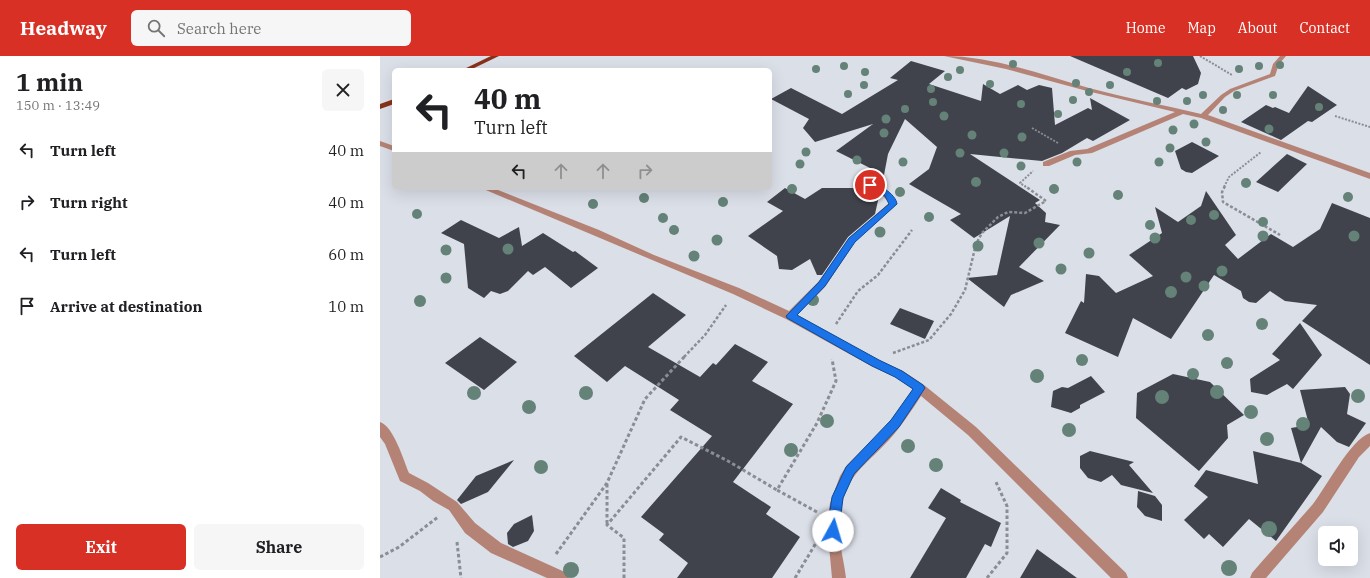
<!DOCTYPE html>
<html lang="en">
<head>
<meta charset="utf-8">
<style>
  body { margin:0; font-family:"IBM Plex Serif",serif; background:#f6f6f6; color:#202124; height:100vh; display:flex; flex-direction:column; font-size:15px; white-space:nowrap }
  * { box-sizing:border-box; margin:0 }
  p { font-size:13px; color:#757577 }
  .icon { flex:none; width:22px; height:22px; fill:none; stroke:currentColor; stroke-width:2; stroke-linecap:round; stroke-linejoin:round }
  .map { position:relative; flex:1; overflow:hidden }
  .side { display:flex; flex-direction:column; background:#fff; width:380px }
  .side>* { flex:none }
  .guide { position:absolute; left:12px; top:12px; width:380px; height:122px; border-radius:6px; box-shadow:0 4px 16px #0002; background:#fff; color:#202124; overflow:hidden }
  .controls { position:absolute; left:938px; top:470px; display:grid; gap:8px }
  .controls a { display:grid; place-items:center; width:40px; height:40px; border-radius:6px; background:#fff; box-shadow:0 4px 16px #0002; font-size:20px }
  .pin { position:absolute; display:grid; place-items:center; width:34px; height:34px; color:#fff; margin:-17px; border:2px solid #fff; border-radius:50%; box-shadow:0 1px 4px #0007 }
  .me { position:absolute; width:44px; margin:-22px; rotate:6deg; stroke-linejoin:round; filter:drop-shadow(0 0 3px #0008) }
  .turn { display:flex; align-items:center; gap:14px; height:84px; padding:0 16px; font-size:18px }
  .turn .icon { width:52px; height:52px; stroke-width:2.5 }
  .turn b { display:block; font-size:28px; line-height:34px }
  .lanes { display:flex; align-items:center; height:38px; padding:0 16px; background:#0003; justify-content:center; gap:20px; direction:ltr }
  .lanes .off { opacity:.35 }
  .round { display:grid; place-items:center; flex:none; width:42px; height:42px; border-radius:6px; background:#f6f6f6 }
  .overview { display:flex; align-items:center; justify-content:space-between; height:68px; padding:0 16px }
  h1 { font-size:24px; font-weight:700; line-height:30px }
  .action { display:flex; gap:8px; margin-top:auto; padding:8px 16px }
  .action a { flex:1; height:46px; border-radius:6px; background:#d93025; color:#fff; font-size:16px; font-weight:700; line-height:46px; text-align:center }
  .action a+a { background:#f6f6f6; color:#202124 }
  ul { padding:0; list-style:none }
  li { display:flex; align-items:center; gap:12px; height:52px; padding:0 16px }
  li div { flex:1 }
  li b { display:block; font-size:15px }
  li em { font-style:normal }
  header { display:flex; align-items:center; gap:24px; box-sizing:border-box; height:56px; padding:0 20px; background:#d93025; color:#fff }
  header strong { font-size:19px }
  nav { display:flex; gap:22px; margin-inline-start:auto; font-size:14px }
  .search { width:280px; height:36px; background:#f6f6f6; display:flex; align-items:center; gap:10px; box-sizing:border-box; padding:0 14px; border-radius:6px; color:#757577; font-size:15px }
  main { display:flex; flex:1; min-height:0 }
  .map>svg:first-child { display:block }
  .building { fill:#40434b }
  .lines { fill:none; stroke-linecap:round; stroke-linejoin:round }
  .path-far2 { stroke:#8b8d94; stroke-width:2; stroke-dasharray:2 1.5; stroke-linecap:butt }
  .path-far1 { stroke:#8b8d94; stroke-width:2.5; stroke-dasharray:3 2; stroke-linecap:butt }
  .path { stroke:#8b8d94; stroke-width:3; stroke-dasharray:3.5 2.5; stroke-linecap:butt }
  .minor { fill:#b58375; fill-rule:evenodd }
  .major { fill:#883118; fill-rule:evenodd }
  .tree { fill:#648277 }
  .route { fill:#1a73e8; stroke:#114b97 }
</style>
</head>
<body>
<header>
<strong>Headway</strong>
<div class="search"><svg class="icon" aria-label="search" viewBox="0 0 24 24"><circle cx="10" cy="10" r="6"/><path d="M15 15l6 6"/></svg>Search here</div>
<nav><a>Home</a><a>Map</a><a>About</a><a>Contact</a></nav>
</header>
<main>
<section class="side">
<div class="overview"><div><h1>1 min</h1><p>150 m · 13:49</p></div><a class="round"><svg class="icon" aria-label="close" viewBox="0 0 24 24"><path d="M6 6l12 12M18 6L6 18"/></svg></a></div>
<ul>
<li><svg class="icon" aria-label="left" viewBox="0 0 24 24"><path d="M17 20v-9H6M10 6l-5 5 5 5"/></svg><div><b>Turn left</b></div><em>40 m</em></li>
<li><svg class="icon" aria-label="right" viewBox="0 0 24 24"><path d="M7 20v-9h11M14 6l5 5-5 5"/></svg><div><b>Turn right</b></div><em>40 m</em></li>
<li><svg class="icon" aria-label="left" viewBox="0 0 24 24"><path d="M17 20v-9H6M10 6l-5 5 5 5"/></svg><div><b>Turn left</b></div><em>60 m</em></li>
<li><svg class="icon" aria-label="arrive" viewBox="0 0 24 24"><path d="M6 21V4h12l-3 4 3 4H6"/></svg><div><b>Arrive at destination</b></div><em>10 m</em></li>
</ul>
<div class="action"><a>Exit</a><a>Share</a></div>
</section>
<div class="map">
<svg width="990" height="522" viewBox="0 0 990 522">
  <rect width="100%" height="100%" fill="#dbdfe8"/>
  <path class="building" d="M 690,0 L 813,0 L 821,17 L 818,28 L 806,34 L 802,32 L 788,42 Z
    M 531,5 L 565,15 L 549,28 L 601,45 L 603,28 L 620,38 L 638,29 L 647,34 L 659,29 L 672,32 L 675,69 L 708,52 L 712,54 L 710,42 L 750,64 L 713,85 L 707,82 L 682,97 L 662,105 L 590,98 L 660,144 L 655,147 L 666,157 L 665,166 L 680,169 L 639,211 L 664,225 L 631,239 L 624,251 L 587,222 L 617,219 L 630,160 L 594,182 L 570,164 L 581,158 L 529,128 L 549,113 L 557,91 L 525,63 L 508,98 L 504,119 L 456,95 L 493,68 L 435,86 L 423,72 L 429,63 L 391,43 L 411,32 L 462,58 L 518,24 L 510,22 Z
    M 928,30 L 957,49 L 932,66 L 928,65 L 901,84 L 861,66 L 886,49 L 893,52 L 895,51 L 909,57 Z
    M 812,86 L 839,100 L 812,117 L 806,116 L 801,113 L 795,95 Z
    M 907,98 L 927,108 L 898,136 L 876,126 Z
    M 405,132 L 425,143 L 442,132 L 486,132 L 499,140 L 495,158 L 468,181 L 442,219 L 437,219 L 430,203 L 412,214 L 399,213 L 397,200 L 368,180 L 403,155 L 387,146 Z
    M 826,135 L 856,179 L 845,189 L 858,203 L 891,178 L 913,191 L 940,173 L 952,147 L 990,162 L 990,309 L 922,265 L 937,249 L 905,245 L 890,235 L 876,247 L 869,246 L 863,242 L 861,235 L 834,219 L 791,283 L 753,262 L 738,301 L 685,277 L 701,245 L 704,247 L 706,218 L 719,220 L 736,237 L 773,220 L 749,199 L 782,177 L 775,151 L 798,166 L 821,150 Z
    M 81,164 L 119,182 L 139,171 L 142,190 L 163,177 L 193,196 L 195,195 L 218,212 L 191,232 L 165,211 L 153,219 L 148,215 L 128,235 L 120,238 L 111,235 L 104,242 L 88,232 L 84,188 L 61,177 Z
    M 273,237 L 306,259 L 268,291 L 320,321 L 333,307 L 336,309 L 355,288 L 388,306 L 372,325 L 413,348 L 353,426 L 391,451 L 386,458 L 420,481 L 392,522 L 297,522 L 308,507 L 279,484 L 284,478 L 261,461 L 332,380 L 290,354 L 299,344 L 245,310 L 227,326 L 194,300 Z
    M 520,252 L 554,265 L 545,283 L 510,268 Z
    M 920,267 L 942,299 L 913,333 L 907,328 L 887,339 L 871,336 L 870,323 L 900,304 L 892,298 Z
    M 100,281 L 137,306 L 104,334 L 65,307 Z
    M 793,318 L 830,326 L 864,359 L 847,369 L 848,382 L 819,415 L 756,362 L 757,337 Z
    M 711,320 L 725,336 L 700,349 L 700,352 L 691,357 L 671,351 L 673,335 L 682,331 L 688,332 Z
    M 965,331 L 970,338 L 967,358 L 986,367 L 969,391 L 957,386 L 941,371 L 921,407 L 942,420 L 896,485 L 869,463 L 843,491 L 829,478 L 824,483 L 804,464 L 828,441 L 814,430 L 826,414 L 878,428 L 873,395 L 921,407 L 911,372 L 929,369 L 920,334 Z
    M 710,395 L 754,406 L 749,409 L 773,437 L 741,429 L 732,419 L 721,426 L 708,422 L 700,412 L 700,400 Z
    M 134,404 L 108,436 L 81,448 L 77,444 L 96,420 Z
    M 561,432 L 581,444 L 580,446 L 621,467 L 611,491 L 605,488 L 586,522 L 530,522 L 566,462 L 548,452 Z
    M 758,435 L 775,440 L 782,449 L 782,465 L 765,460 L 757,451 Z
    M 152,459 L 154,475 L 148,485 L 133,491 L 128,488 L 127,477 L 134,468 Z
    M 657,493 L 697,522 L 640,522 Z"/>
  <g class="lines">
    <path class="path-far2" d="M 820,0 L 852,19
      M 955,60 L 990,71
      M 652,72 L 678,87
      M 646,131 L 640,127 L 653,115
      M 844,131 L 849,121 L 881,96"/>
    <path class="path-far1" d="M 845,130 L 842,136 L 843,146 L 900,179
      M 456,268 L 478,235 L 498,219 L 532,174
      M 513,297 L 549,284 L 571,258 L 585,234 L 596,188 L 602,177 L 618,161 L 628,156 L 645,157 L 666,145 L 645,130
      M 304,301 L 325,279 L 346,249"/>
    <path class="path" d="M 227,428 L 227,469
      M 437,456 L 397,434 L 437,367 L 456,325 L 452,303
      M 77,486 L 81,522
      M 176,498 L 227,427 L 265,343 L 305,300
      M 0,501 L 19,491 L 58,461
      M 244,522 L 244,482 L 227,469 L 301,381 L 348,405 L 397,434
      M 415,522 L 436,487
      M 607,522 L 627,497 L 627,450 L 616,426"/>
    <path class="minor" d="M 564,0 C 613,0 662,19 709,32 C 746,42 784,49 821,58 L 841,39 L 850,33 L 890,18 L 893,8 L 900,0 L 906,0 L 899,8 L 895,20 L 854,35 L 845,41 L 828,59 L 990,117 L 990,123 L 821,62 L 803,58 L 712,97 L 695,99 L 669,110 L 663,110 L 663,106 L 690,95 L 707,93 L 795,56 L 707,35 L 626,13 Z
      M 0,85 L 14,90 L 14,95 L 0,90 Z
      M 490,126 L 510,137 L 517,148 L 475,186 L 445,231 L 417,259 L 499,304 L 523,315 L 544,329 L 596,371 L 746,517 L 748,522 L 731,522 L 588,379 L 541,340 C 531,355 521,371 509,384 C 481,414 462,421 460,468 C 458,486 464,504 466,522 L 452,522 L 447,468 L 450,447 L 460,420 L 467,409 L 507,370 L 533,333 L 515,321 L 491,310 L 406,263 L 353,238 L 101,132 L 113,132 L 219,174 L 274,199 L 359,232 L 409,255 L 439,225 L 469,182 L 509,147 L 504,141 L 487,131 L 487,127 Z
      M 0,366 C 14,371 23,403 29,417 L 48,427 L 77,446 L 95,467 L 121,487 L 187,517 L 189,522 L 167,522 L 111,497 L 85,477 L 69,454 L 53,445 L 40,435 L 20,425 L 5,388 L 0,381 Z
      M 990,377 L 990,390 L 979,401 L 943,456 L 886,522 L 870,522 L 872,517 C 892,494 913,471 933,448 C 947,430 970,384 990,377 Z"/>
    <path class="major" d="M 111,0 L 119,0 L 90,14 L 82,14 Z
      M 14,43 L 14,48 L 0,53 L 0,48 Z"/>
  </g>
  <g class="tree">
    <circle cx="778" cy="7" r="4"/>
    <circle cx="633" cy="8" r="4"/>
    <circle cx="900" cy="9" r="4"/>
    <circle cx="464" cy="10" r="4"/>
    <circle cx="879" cy="10" r="4"/>
    <circle cx="436" cy="13" r="4"/>
    <circle cx="859" cy="13" r="4"/>
    <circle cx="580" cy="14" r="4"/>
    <circle cx="485" cy="16" r="4"/>
    <circle cx="747" cy="16" r="4"/>
    <circle cx="568" cy="21" r="4"/>
    <circle cx="696" cy="27" r="4"/>
    <circle cx="610" cy="28" r="4"/>
    <circle cx="484" cy="29" r="4"/>
    <circle cx="730" cy="29" r="4"/>
    <circle cx="551" cy="33" r="4"/>
    <circle cx="709" cy="36" r="4"/>
    <circle cx="468" cy="38" r="4"/>
    <circle cx="823" cy="39" r="4"/>
    <circle cx="857" cy="39" r="4"/>
    <circle cx="893" cy="39" r="4"/>
    <circle cx="693" cy="44" r="4"/>
    <circle cx="777" cy="45" r="4"/>
    <circle cx="807" cy="45" r="4"/>
    <circle cx="553" cy="46" r="4"/>
    <circle cx="641" cy="48" r="4"/>
    <circle cx="939" cy="51" r="4"/>
    <circle cx="525" cy="53" r="4"/>
    <circle cx="843" cy="54" r="4"/>
    <circle cx="678" cy="58" r="4"/>
    <circle cx="564" cy="60" r="4.5"/>
    <circle cx="506" cy="63" r="4.5"/>
    <circle cx="814" cy="68" r="4.5"/>
    <circle cx="889" cy="73" r="4.5"/>
    <circle cx="793" cy="74" r="4.5"/>
    <circle cx="504" cy="77" r="4.5"/>
    <circle cx="592" cy="79" r="4.5"/>
    <circle cx="642" cy="81" r="4.5"/>
    <circle cx="826" cy="86" r="4.5"/>
    <circle cx="790" cy="92" r="4.5"/>
    <circle cx="426" cy="96" r="4.5"/>
    <circle cx="580" cy="97" r="4.5"/>
    <circle cx="624" cy="97" r="4.5"/>
    <circle cx="477" cy="104" r="4.5"/>
    <circle cx="523" cy="106" r="4.5"/>
    <circle cx="697" cy="106" r="4.5"/>
    <circle cx="779" cy="106" r="4.5"/>
    <circle cx="420" cy="108" r="4.5"/>
    <circle cx="641" cy="110" r="4.5"/>
    <circle cx="496" cy="120" r="5"/>
    <circle cx="596" cy="126" r="5"/>
    <circle cx="866" cy="127" r="5"/>
    <circle cx="412" cy="133" r="5"/>
    <circle cx="674" cy="133" r="5"/>
    <circle cx="520" cy="136" r="5"/>
    <circle cx="738" cy="139" r="5"/>
    <circle cx="968" cy="141" r="5"/>
    <circle cx="264" cy="142" r="5"/>
    <circle cx="343" cy="146" r="5"/>
    <circle cx="213" cy="148" r="5"/>
    <circle cx="37" cy="158" r="5"/>
    <circle cx="834" cy="159" r="5"/>
    <circle cx="549" cy="161" r="5"/>
    <circle cx="283" cy="162" r="5"/>
    <circle cx="811" cy="164" r="5"/>
    <circle cx="883" cy="166" r="5"/>
    <circle cx="770" cy="169" r="5"/>
    <circle cx="294" cy="174" r="5"/>
    <circle cx="500" cy="176" r="5.5"/>
    <circle cx="883" cy="180" r="5.5"/>
    <circle cx="974" cy="180" r="5.5"/>
    <circle cx="775" cy="182" r="5.5"/>
    <circle cx="337" cy="184" r="5.5"/>
    <circle cx="659" cy="187" r="5.5"/>
    <circle cx="598" cy="190" r="5.5"/>
    <circle cx="128" cy="193" r="5.5"/>
    <circle cx="66" cy="194" r="5.5"/>
    <circle cx="709" cy="197" r="5.5"/>
    <circle cx="314" cy="200" r="5.5"/>
    <circle cx="681" cy="213" r="5.5"/>
    <circle cx="842" cy="215" r="5.5"/>
    <circle cx="806" cy="221" r="5.5"/>
    <circle cx="66" cy="222" r="5.5"/>
    <circle cx="824" cy="230" r="5.5"/>
    <circle cx="791" cy="236" r="6"/>
    <circle cx="433" cy="244" r="6"/>
    <circle cx="40" cy="245" r="6"/>
    <circle cx="882" cy="268" r="6"/>
    <circle cx="828" cy="279" r="6"/>
    <circle cx="702" cy="304" r="6"/>
    <circle cx="847" cy="307" r="6"/>
    <circle cx="813" cy="318" r="6"/>
    <circle cx="657" cy="320" r="7"/>
    <circle cx="837" cy="336" r="7"/>
    <circle cx="94" cy="337" r="7"/>
    <circle cx="206" cy="337" r="7"/>
    <circle cx="978" cy="340" r="7"/>
    <circle cx="782" cy="341" r="7"/>
    <circle cx="149" cy="351" r="7"/>
    <circle cx="871" cy="356" r="7"/>
    <circle cx="447" cy="365" r="7"/>
    <circle cx="923" cy="368" r="7"/>
    <circle cx="689" cy="374" r="7"/>
    <circle cx="887" cy="383" r="7"/>
    <circle cx="528" cy="390" r="7"/>
    <circle cx="411" cy="394" r="7"/>
    <circle cx="556" cy="409" r="7"/>
    <circle cx="161" cy="411" r="7"/>
    <circle cx="889" cy="473" r="8"/>
    <circle cx="849" cy="512" r="8"/>
    <circle cx="191" cy="514" r="8"/>
  </g>
  <path class="route" d="M 488,128 C 497,126 516,138 517,148 L 475,186 L 445,230 L 417,259 L 499,304 L 522,315 L 543,329 L 545,332 L 519,371 L 474,418 L 463,442 L 459,475 L 457,479 L 453,481 L 449,479 L 447,475 L 452,441 L 466,411 L 511,364 L 533,333 L 515,321 L 492,310 L 407,262 L 406,260 L 439,226 L 469,182 L 509,148 L 505,140 L 488,131 Z"/>
</svg>
<div class="controls">
<a><svg class="icon" aria-label="sound" viewBox="0 0 24 24"><path d="M4 9h4l5-4v14l-5-4H4zM17 9q2 3 0 6"/></svg></a>
</div>
<div class="pin" style="left:490px;top:129px;background:#d93025"><svg class="icon" aria-label="arrive" viewBox="0 0 24 24"><path d="M6 21V4h12l-3 4 3 4H6"/></svg></div>
<svg class="me" style="left:453px;top:475px" viewBox="-20 -20 40 40"><circle r="19" fill="#fff"/><path d="M0-13L10 11 0 6-10 11z" fill="#1a73e8"/></svg>
<div class="guide">
<div class="turn"><svg class="icon" aria-label="left" viewBox="0 0 24 24"><path d="M17 20v-9H6M10 6l-5 5 5 5"/></svg><div><b>40 m</b>Turn left</div></div>
<div class="lanes"><svg class="icon" aria-label="left" viewBox="0 0 24 24"><path d="M17 20v-9H6M10 6l-5 5 5 5"/></svg><svg class="icon off" aria-label="ahead" viewBox="0 0 24 24"><path d="M12 20V5M6 11l6-6 6 6"/></svg><svg class="icon off" aria-label="ahead" viewBox="0 0 24 24"><path d="M12 20V5M6 11l6-6 6 6"/></svg><svg class="icon off" aria-label="right" viewBox="0 0 24 24"><path d="M7 20v-9h11M14 6l5 5-5 5"/></svg></div>
</div>
</div>
</main>
</body>
</html>
